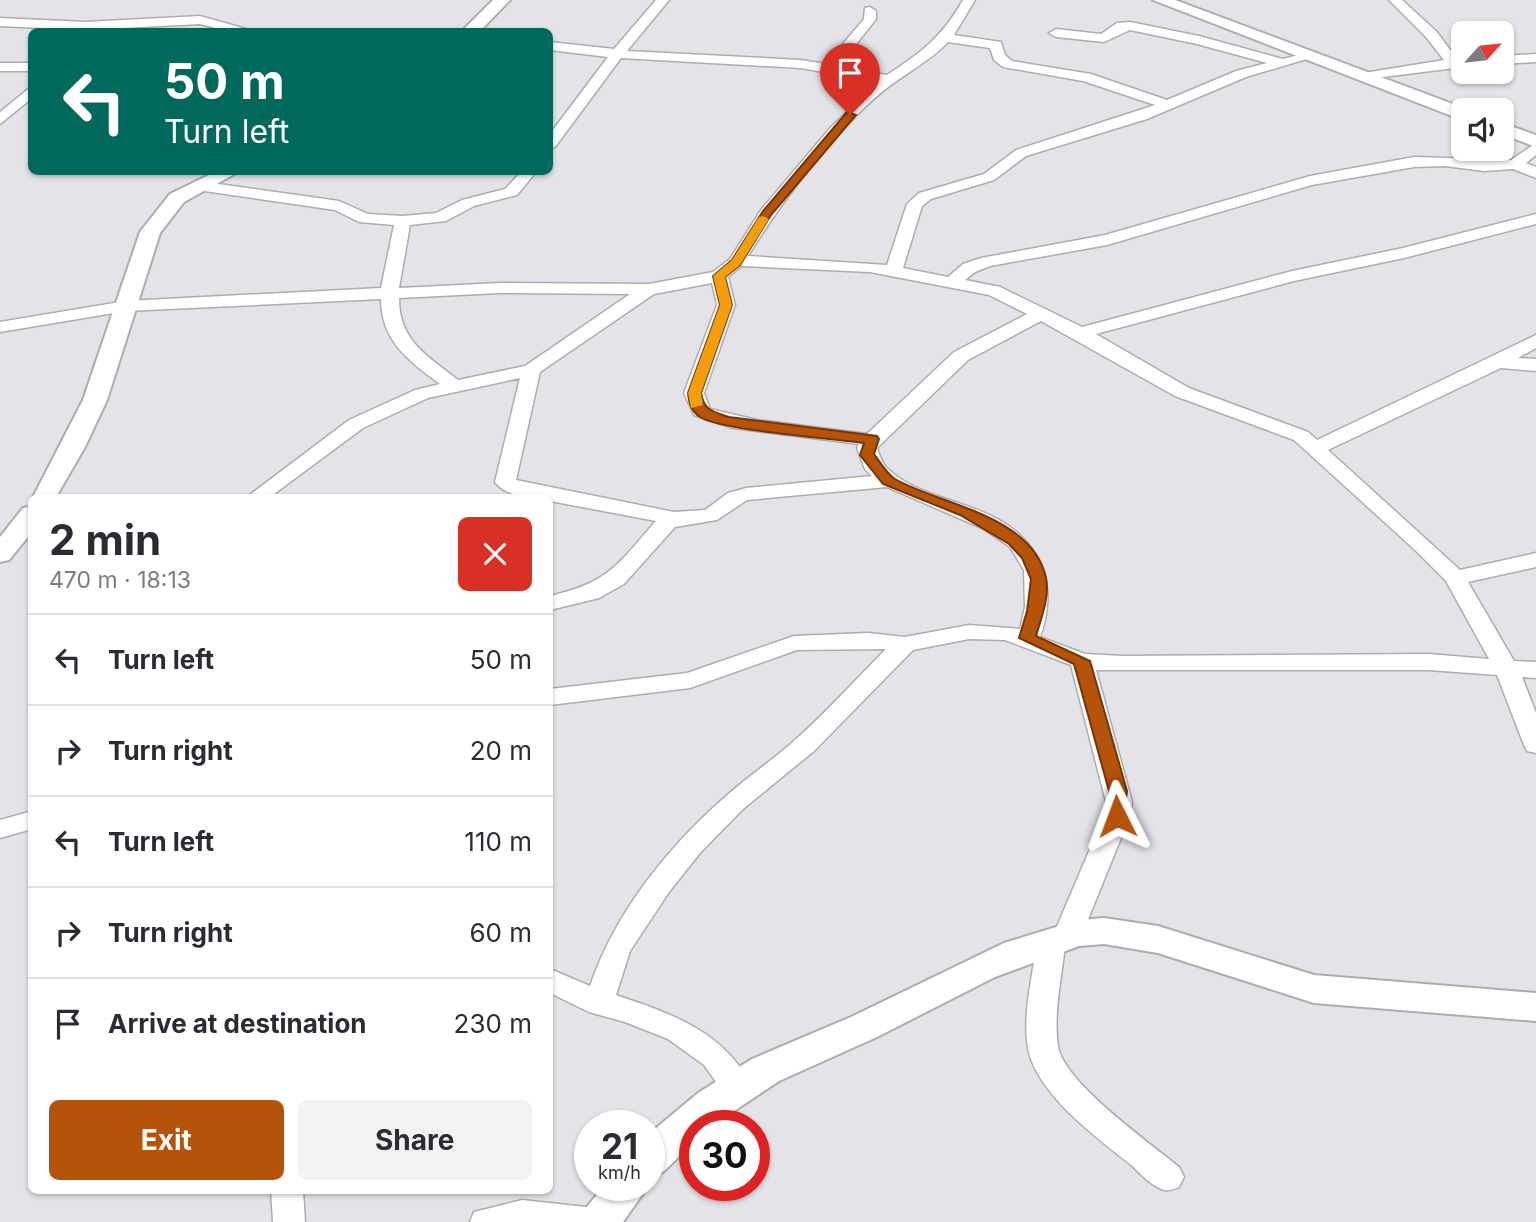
<!DOCTYPE html>
<html lang="en">
<head>
<meta charset="utf-8">
<style>
  body { margin:0; font-family:Inter,sans-serif; background:#f2f2f3; color:#2b2b33; height:100vh; display:flex; flex-direction:column; font-size:26px; white-space:nowrap }
  * { box-sizing:border-box; margin:0 }
  p { font-size:23px; color:#7c7c81 }
  .icon { flex:none; width:38px; height:38px; fill:none; stroke:currentColor; stroke-width:2; stroke-linecap:round; stroke-linejoin:round }
  .map { position:relative; flex:1; overflow:hidden }
  .panel { position:absolute; left:28px; top:494px; width:525px; height:700px; display:flex; flex-direction:column; background:#fff; border-radius:10px; box-shadow:0 2px 5px #0004 }
  .panel>* { flex:none }
  .top-card { position:absolute; left:28px; top:28px; width:525px; height:147px; border-radius:10px; box-shadow:0 2px 5px #0004; background:#00695c; color:#fff; overflow:hidden }
  .needle { width:46px; rotate:63deg }
  .tools { position:absolute; left:1451px; top:21px; display:grid; gap:14px }
  .tools a { display:grid; place-items:center; width:63px; height:63px; border-radius:10px; background:#fff; box-shadow:0 2px 5px #0004; font-size:35px }
  .speed { position:absolute; left:574px; top:1110px; display:flex; gap:14px; font-size:35px; font-weight:700; text-align:center }
  .speed>* { display:grid; place-content:center; width:91px; height:91px; border-radius:50%; background:#fff; box-shadow:0 2px 5px #0004; line-height:1 }
  .speed small { font-size:18px; font-weight:400 }
  .speed .limit { border:10px solid #d22; background:#fff; color:#111 }
  .pin { position:absolute; display:grid; place-items:center; width:60px; height:60px; color:#fff; margin:-72px -30px; border-radius:50% 50% 50% 0; rotate:-45deg; box-shadow:0 0 7px #0007 }
  .pin .icon { rotate:45deg }
  .me { position:absolute; width:77px; margin:-38px; rotate:357deg; stroke-linejoin:round; filter:drop-shadow(0 0 5px #0008) }
  .turn { display:flex; align-items:center; gap:24px; height:147px; padding:0 21px; font-size:32px }
  .turn .icon { width:91px; height:91px; stroke-width:2.5 }
  .turn b { display:block; font-size:49px; line-height:60px }
  .round { display:grid; place-items:center; flex:none; width:74px; height:74px; border-radius:10px; background:#f2f2f3 }
  .summary { display:flex; align-items:center; justify-content:space-between; height:119px; padding:0 21px }
  h1 { font-size:42px; font-weight:700; line-height:52px }
  .button { display:flex; gap:14px; margin-top:auto; padding:14px 21px }
  .button a { flex:1; height:80px; border-radius:10px; background:#b45309; color:#fff; font-size:28px; font-weight:700; line-height:80px; text-align:center }
  .button a+a { background:#f2f2f3; color:#2b2b33 }
  ul { padding:0; list-style:none }
  li { display:flex; align-items:center; gap:21px; height:91px; padding:0 21px; border-top:2px solid #e1e1e2 }
  li div { flex:1 }
  li b { display:block; font-size:26px }
  li em { font-style:normal }
  .map>svg:first-child { display:block }
  .lines { fill:none; stroke-linecap:round; stroke-linejoin:round }
  .minor-casing { stroke:#adacb1; stroke-width:3 }
  .tertiary-casing { stroke:#adacb1; stroke-width:4 }
  .minor { fill:#fff; fill-rule:evenodd }
  .tertiary { fill:#fff; fill-rule:evenodd }
  .route { fill:#b45309; stroke:#753606; stroke-width:2 }
  .slow { fill:#f59e0b }
</style>
</head>
<body>
<div class="map">
<svg width="1536" height="1222" viewBox="0 0 1536 1222">
  <rect width="100%" height="100%" fill="#e4e3e8"/>
  <g class="lines">
    <g class="minor-casing">
      <path id="minor" d="M 656,0 L 669,0 L 627,51 L 801,60 L 826,64 L 864,19 L 865,8 L 870,7 L 876,11 L 876,19 L 838,67 L 887,75 C 922,52 942,37 963,0 L 975,0 L 954,35 L 1001,42 L 1005,55 L 1012,61 L 1091,74 L 1167,100 L 1236,71 L 1267,63 L 1197,44 L 1130,30 L 1104,42 L 1056,37 L 1049,33 L 1056,29 L 1101,34 L 1117,23 L 1130,22 L 1199,36 L 1283,59 L 1310,52 L 1317,56 L 1246,77 L 1147,119 L 1026,156 L 994,180 L 931,199 L 922,206 L 903,268 L 948,277 L 963,264 L 981,258 L 1105,235 L 1310,176 L 1414,157 L 1511,160 L 1536,143 L 1536,155 L 1526,163 L 1536,167 L 1536,178 L 1513,169 L 1484,171 L 1445,166 L 1414,167 L 1312,185 L 1107,245 L 990,266 L 975,272 L 965,280 L 1000,287 L 1082,327 L 1292,271 L 1403,248 L 1536,214 L 1536,224 L 1404,258 L 1294,281 L 1096,334 L 1189,388 L 1308,432 L 1317,440 L 1536,335 L 1536,348 L 1518,358 L 1536,359 L 1536,371 L 1501,368 L 1328,450 L 1460,570 L 1536,553 L 1536,567 L 1468,582 L 1514,661 L 1536,662 L 1536,678 L 1522,677 L 1536,713 L 1536,753 L 1527,751 L 1524,745 L 1497,675 L 1429,670 L 1096,670 L 1132,802 L 1130,816 L 1082,934 L 1078,942 L 1065,944 C 1062,977 1053,1013 1058,1046 C 1063,1082 1151,1144 1179,1167 L 1184,1177 L 1179,1187 C 1174,1189 1170,1191 1164,1190 C 1151,1186 1140,1173 1130,1164 C 1096,1137 1036,1093 1028,1048 C 1022,1015 1033,975 1037,941 L 1041,933 L 1055,931 L 1104,816 L 1106,802 L 1071,665 L 1005,640 L 969,639 L 913,650 L 814,751 L 743,809 L 700,853 L 669,892 L 630,951 L 616,995 C 672,1014 724,1031 752,1087 L 748,1096 L 737,1100 L 726,1096 L 704,1065 L 668,1039 L 625,1022 L 589,1012 L 550,993 L 550,969 L 590,986 C 615,913 667,848 725,797 C 747,777 773,760 795,740 C 827,712 856,679 886,649 L 797,650 L 690,688 L 550,705 L 550,689 L 687,673 L 794,636 L 868,633 L 905,637 L 969,625 L 1020,629 L 1025,607 L 1024,570 L 1010,547 L 984,529 L 887,487 L 747,500 L 717,520 L 675,527 L 624,584 L 599,598 L 550,610 L 550,596 C 610,582 617,565 656,521 L 550,501 L 550,497 C 531,497 507,498 495,482 L 520,378 L 428,398 L 363,428 L 270,497 L 247,497 L 349,420 L 415,390 L 440,384 C 409,361 381,341 381,299 L 126,311 L 0,332 L 0,322 L 126,301 L 381,288 L 394,225 L 359,222 L 335,210 L 191,189 L 189,186 L 197,181 L 339,201 L 368,214 L 403,216 L 436,213 L 462,200 L 505,189 L 521,172 L 536,172 L 517,195 L 474,206 L 446,221 L 410,225 L 399,288 L 500,283 L 649,284 L 713,272 L 730,259 L 761,210 L 831,127 L 878,82 L 801,68 L 621,58 L 555,147 L 550,148 L 550,134 L 608,57 L 550,50 L 550,42 L 614,49 ZM 948,42 L 990,48 L 994,60 L 1003,67 L 1083,81 L 1155,105 L 1016,150 L 984,174 L 919,193 L 907,204 L 887,265 L 748,256 C 783,200 832,133 883,91 C 904,74 929,62 948,42 ZM 741,266 L 870,272 L 989,295 L 1027,314 L 954,352 L 867,434 L 757,420 L 710,409 L 704,393 L 735,305 L 728,277 ZM 712,283 L 717,305 L 684,393 L 694,415 L 733,428 L 859,444 L 857,448 L 865,469 L 872,476 L 746,488 L 728,493 L 705,510 L 674,512 L 516,480 L 540,372 L 654,294 ZM 500,293 L 630,294 L 525,366 L 458,380 C 428,356 399,342 399,298 ZM 1041,321 L 1175,396 L 1294,440 L 1414,549 L 1446,581 L 1489,659 L 1429,654 L 1122,656 L 1085,654 L 1040,637 C 1050,610 1051,579 1036,555 C 1001,497 926,508 886,467 C 882,463 879,454 877,448 L 968,360 Z
        M 1389,0 L 1402,0 L 1436,31 L 1457,59 L 1463,59 L 1463,67 L 1359,80 L 1357,77 L 1364,73 L 1444,60 L 1426,37 Z
        M 200,16 L 257,32 L 232,32 L 200,24 L 85,30 L 0,26 L 0,18 L 85,22 Z
        M 1536,54 L 1536,62 L 1502,64 L 1502,56 Z
        M 0,63 L 32,63 L 32,71 L 0,71 Z
        M 32,86 L 32,98 L 0,124 L 0,112 Z
        M 32,811 L 32,829 L 0,838 L 0,820 Z
        M 271,1190 L 303,1190 L 305,1222 L 273,1222 Z
        M 522,1200 L 586,1207 L 598,1212 L 602,1222 L 470,1222 L 474,1212 Z"/>
    </g>
    <g class="tertiary-casing">
      <path id="tertiary" d="M 493,0 L 510,0 L 479,32 L 461,32 Z
        M 1153,0 L 1175,0 L 1469,110 L 1463,110 L 1463,119 L 1457,118 Z
        M 1502,123 L 1536,135 L 1536,147 L 1502,134 Z
        M 215,172 L 238,172 L 184,202 L 160,233 L 107,400 L 85,447 L 56,497 L 32,499 L 83,400 L 140,232 L 170,194 Z
        M 32,506 L 32,532 L 9,560 L 0,562 L 0,537 L 23,508 Z
        M 1104,918 L 1158,926 L 1314,975 L 1536,993 L 1536,1021 L 1314,1003 L 1158,953 L 1104,944 L 1079,946 L 995,977 L 877,1037 L 779,1081 L 713,1125 L 695,1125 L 695,1141 L 663,1172 L 649,1177 L 649,1134 L 698,1093 L 752,1059 L 851,1017 L 1004,943 L 1079,920 Z
        M 605,1185 L 649,1185 L 623,1222 L 579,1222 L 585,1209 Z"/>
    </g>
    <use href="#minor" class="minor"/>
    <use href="#tertiary" class="tertiary"/>
  </g>
  <path class="route" d="M 847,112 L 856,115 L 771,215 L 740,265 L 725,277 L 732,305 L 701,393 C 704,411 714,412 729,417 L 877,436 L 879,439 L 874,454 C 880,462 887,474 895,479 C 940,505 1033,515 1046,578 C 1050,596 1041,619 1036,636 L 1090,661 L 1127,791 L 1123,820 L 1117,822 L 1108,816 L 1109,791 L 1074,664 L 1019,638 L 1027,611 L 1031,579 L 1022,558 L 1009,544 L 960,515 L 883,484 L 860,455 L 864,443 C 831,438 723,431 700,417 C 691,411 689,403 688,393 L 720,305 L 713,276 L 732,260 L 763,211 Z"/>
  <path class="slow" d="M 763,216 L 769,219 L 740,265 L 725,277 L 732,305 L 701,393 L 703,405 L 691,408 L 688,393 L 720,305 L 713,276 L 732,260 L 759,217 Z"/>
</svg>
<div class="tools">
<a><svg class="needle" viewBox="-14 -14 28 28"><path d="M0-13l5 13h-10z" fill="#e53935"/><path d="M0 13l5-13h-10z" fill="#7c7c81"/></svg></a>
<a><svg class="icon" aria-label="sound" viewBox="0 0 24 24"><path d="M4 9h4l5-4v14l-5-4H4zM17 9q2 3 0 6"/></svg></a>
</div>
<div class="speed"><div>21<small>km/h</small></div><div class="limit">30</div></div>
<div class="pin" style="left:850px;top:115px;background:#d93025"><svg class="icon" aria-label="arrive" viewBox="0 0 24 24"><path d="M6 21V4h12l-3 4 3 4H6"/></svg></div>
<svg class="me" style="left:1117px;top:816px" viewBox="-20 -20 40 40"><path d="M0-17L14 15 0 8-14 15z" fill="#b45309" stroke="#fff" stroke-width="4"/></svg>
<div class="top-card">
<div class="turn"><svg class="icon" aria-label="left" viewBox="0 0 24 24"><path d="M17 20v-9H6M10 6l-5 5 5 5"/></svg><div><b>50 m</b>Turn left</div></div>
</div>
<section class="panel">
<div class="summary"><div><h1>2 min</h1><p>470 m · 18:13</p></div><a class="round" style="background:#d93025;color:#fff"><svg class="icon" aria-label="close" viewBox="0 0 24 24"><path d="M6 6l12 12M18 6L6 18"/></svg></a></div>
<ul>
<li><svg class="icon" aria-label="left" viewBox="0 0 24 24"><path d="M17 20v-9H6M10 6l-5 5 5 5"/></svg><div><b>Turn left</b></div><em>50 m</em></li>
<li><svg class="icon" aria-label="right" viewBox="0 0 24 24"><path d="M7 20v-9h11M14 6l5 5-5 5"/></svg><div><b>Turn right</b></div><em>20 m</em></li>
<li><svg class="icon" aria-label="left" viewBox="0 0 24 24"><path d="M17 20v-9H6M10 6l-5 5 5 5"/></svg><div><b>Turn left</b></div><em>110 m</em></li>
<li><svg class="icon" aria-label="right" viewBox="0 0 24 24"><path d="M7 20v-9h11M14 6l5 5-5 5"/></svg><div><b>Turn right</b></div><em>60 m</em></li>
<li><svg class="icon" aria-label="arrive" viewBox="0 0 24 24"><path d="M6 21V4h12l-3 4 3 4H6"/></svg><div><b>Arrive at destination</b></div><em>230 m</em></li>
</ul>
<div class="button"><a>Exit</a><a>Share</a></div>
</section>
</div>
</body>
</html>
